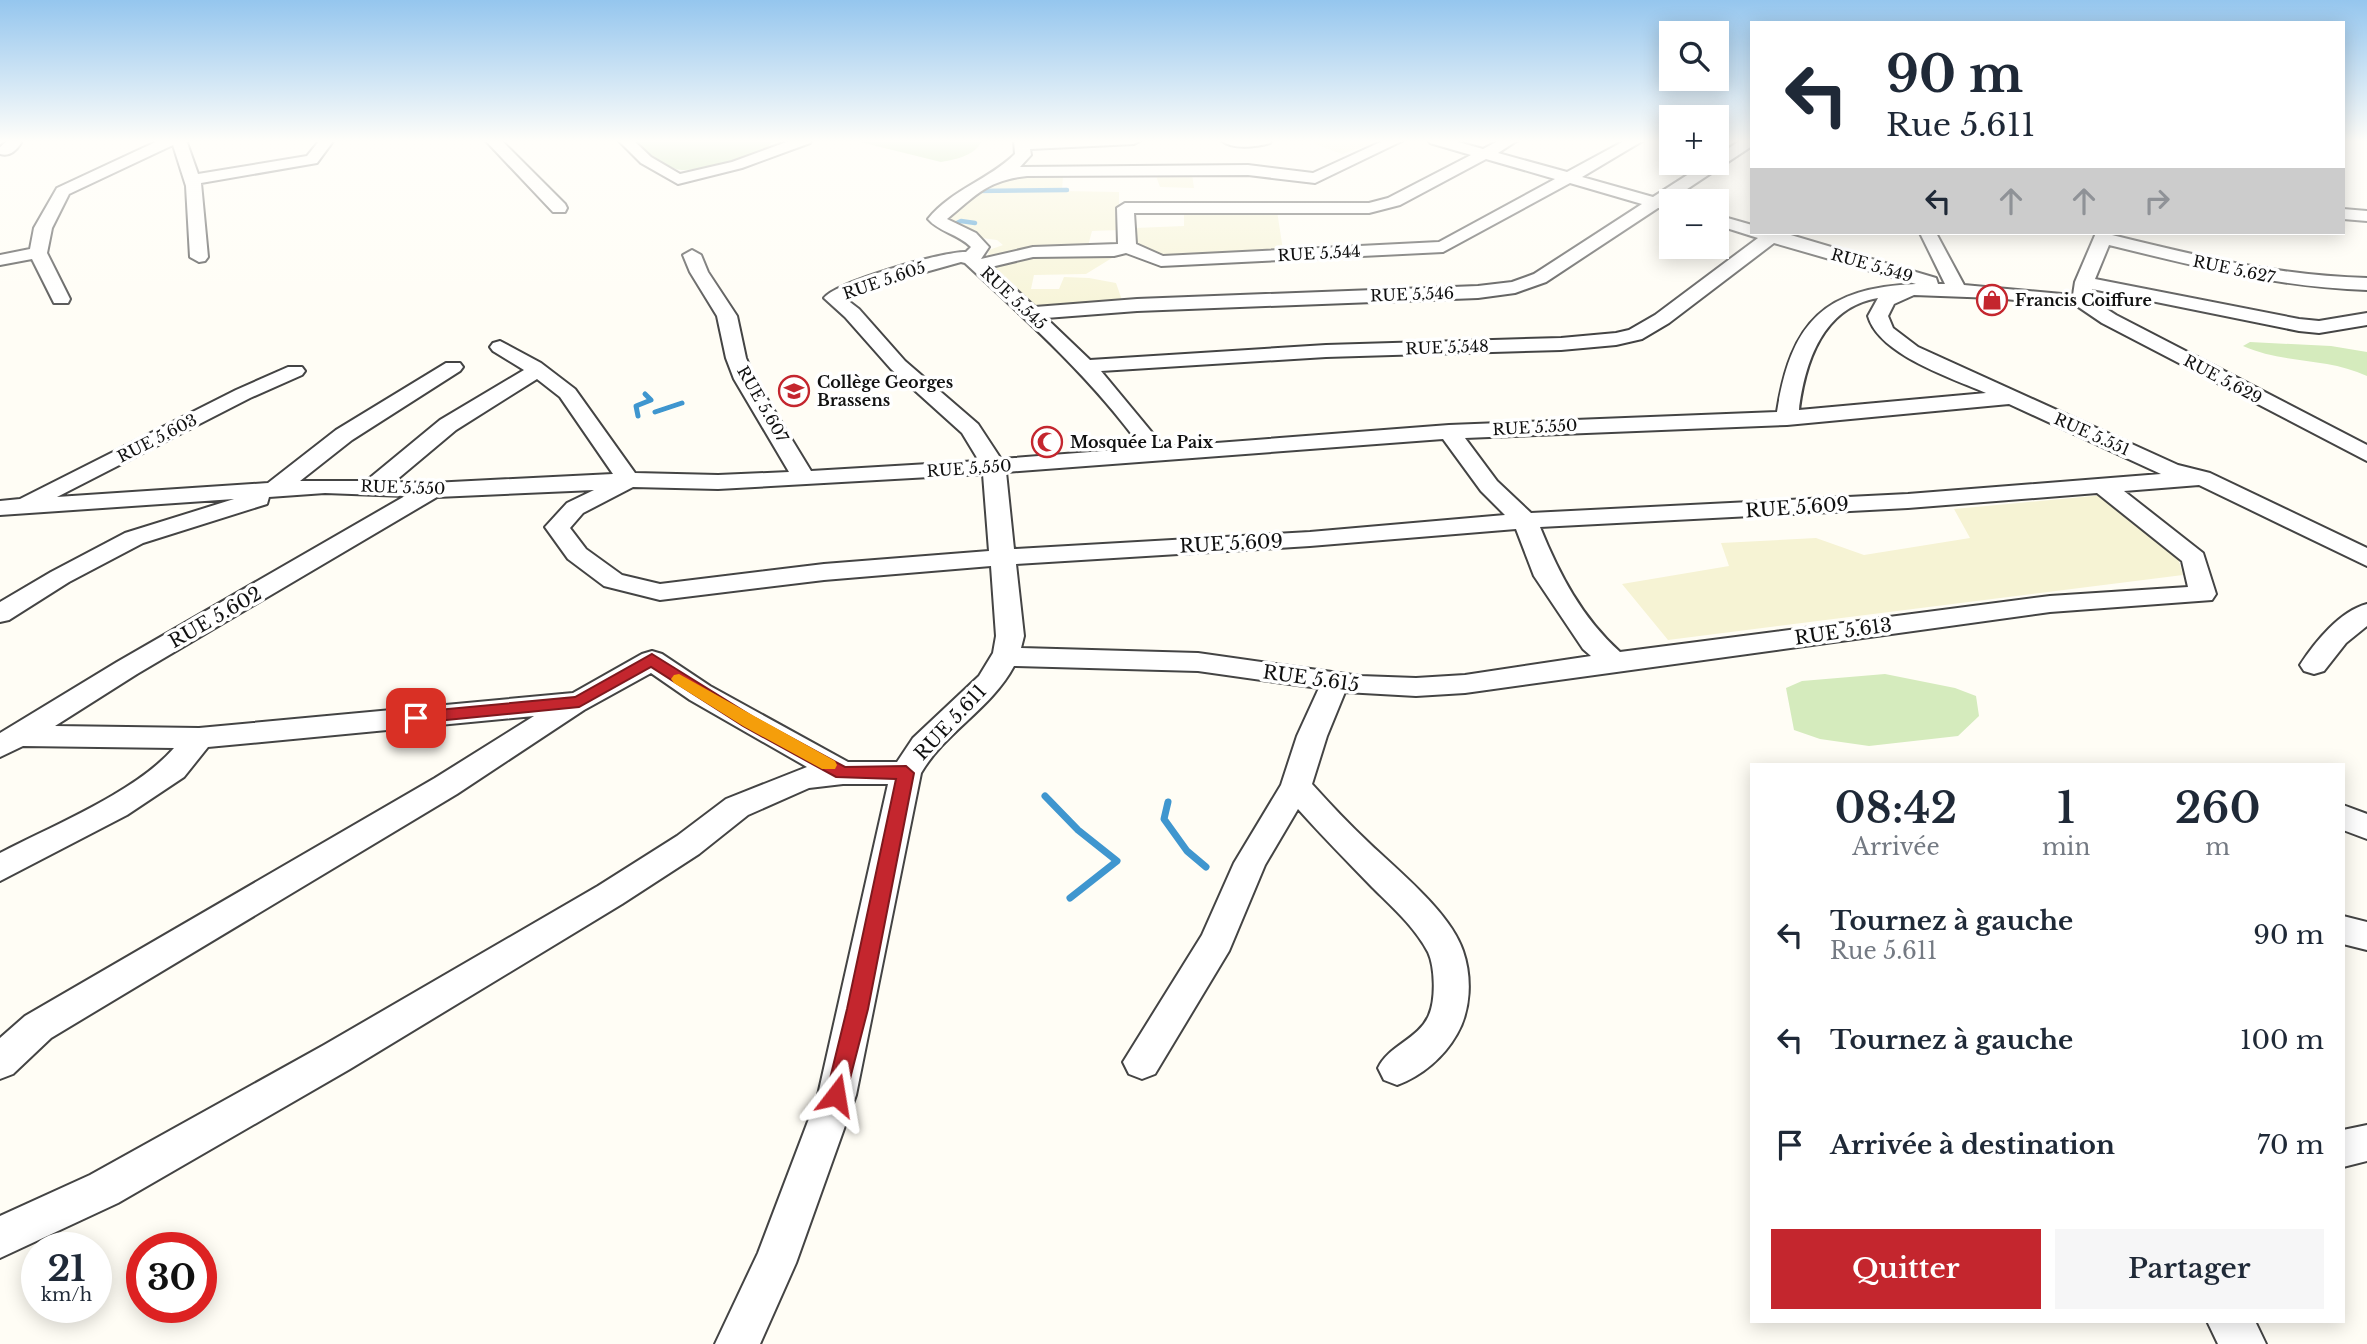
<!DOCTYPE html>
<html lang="fr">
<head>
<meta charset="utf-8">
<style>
  body { margin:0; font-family:"Libre Baskerville",serif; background:#f6f6f7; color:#1f2937; height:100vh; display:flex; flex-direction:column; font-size:26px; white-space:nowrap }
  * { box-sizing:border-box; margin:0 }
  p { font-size:23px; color:#747a83 }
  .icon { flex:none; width:38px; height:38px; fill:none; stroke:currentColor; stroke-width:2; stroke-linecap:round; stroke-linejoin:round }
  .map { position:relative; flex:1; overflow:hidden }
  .side { position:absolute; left:1750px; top:763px; width:595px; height:560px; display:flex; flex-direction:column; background:#fff; border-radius:0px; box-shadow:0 4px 18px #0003 }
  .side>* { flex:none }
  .banner { position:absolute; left:1750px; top:21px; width:595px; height:214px; border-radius:0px; box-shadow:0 4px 18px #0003; background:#fff; color:#1f2937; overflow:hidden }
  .buttons { position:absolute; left:1659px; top:21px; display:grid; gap:14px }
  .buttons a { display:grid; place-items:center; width:70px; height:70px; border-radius:0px; background:#fff; box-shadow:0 4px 18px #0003; font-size:35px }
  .speed { position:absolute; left:21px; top:1232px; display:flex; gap:14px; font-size:35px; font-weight:700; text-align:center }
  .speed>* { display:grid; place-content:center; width:91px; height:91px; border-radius:50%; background:#fff; box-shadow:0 4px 18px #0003; line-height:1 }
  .speed small { font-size:18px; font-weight:400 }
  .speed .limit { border:10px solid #d22; background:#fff; color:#111 }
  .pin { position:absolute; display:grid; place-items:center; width:60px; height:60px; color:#fff; margin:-30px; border-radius:14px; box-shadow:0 4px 10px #0006 }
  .me { position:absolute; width:77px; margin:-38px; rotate:14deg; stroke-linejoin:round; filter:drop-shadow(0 0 5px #0008) }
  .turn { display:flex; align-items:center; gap:24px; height:147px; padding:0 21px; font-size:32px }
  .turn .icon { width:91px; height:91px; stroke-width:2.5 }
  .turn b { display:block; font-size:49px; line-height:60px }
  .lanes { display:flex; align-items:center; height:66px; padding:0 21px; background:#0003; justify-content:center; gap:35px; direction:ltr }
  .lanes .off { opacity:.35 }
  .eta { display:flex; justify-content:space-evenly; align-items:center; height:119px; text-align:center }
  .eta b { font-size:42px; font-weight:600; line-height:49px }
  .cta { display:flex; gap:14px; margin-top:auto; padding:14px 21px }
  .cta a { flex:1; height:80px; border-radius:0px; background:#c4262e; color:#fff; font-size:28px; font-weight:600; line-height:80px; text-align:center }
  .cta a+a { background:#f6f6f7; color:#1f2937 }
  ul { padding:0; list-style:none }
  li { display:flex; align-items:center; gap:21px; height:105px; padding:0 21px }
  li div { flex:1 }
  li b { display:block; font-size:26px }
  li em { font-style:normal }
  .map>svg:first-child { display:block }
  .farmland { fill:#f6f3d4 }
  .green { fill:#d5ebbd }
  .forest { fill:#b9dc9c }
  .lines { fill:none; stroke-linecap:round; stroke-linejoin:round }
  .stream-far2 { stroke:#3f96cf; stroke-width:4.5 }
  .stream-far1 { stroke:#3f96cf; stroke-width:5 }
  .stream { stroke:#3f96cf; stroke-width:7 }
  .minor-casing { stroke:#444; stroke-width:4 }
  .minor { fill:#fff; fill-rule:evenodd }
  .route { fill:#c4262e; stroke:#7f191e; stroke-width:2 }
  .slow { fill:#f59e0b }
  .labels { text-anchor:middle; stroke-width:7; stroke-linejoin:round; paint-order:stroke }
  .far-street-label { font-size:16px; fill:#111; stroke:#fff }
  .far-poi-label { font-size:16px; font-weight:bold; fill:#111; stroke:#fff; text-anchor:start }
  .street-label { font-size:19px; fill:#111; stroke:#fff }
</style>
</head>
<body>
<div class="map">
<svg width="2367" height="1344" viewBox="0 0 2367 1344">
  <rect width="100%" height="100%" fill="#fffdf5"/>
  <path class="farmland" d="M 1322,140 L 1383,140 L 1342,154 L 1312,143 Z
    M 1155,173 L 1192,174 L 1194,188 L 1160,187 Z
    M 1010,174 L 1063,175 L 1062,191 L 1119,192 L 1119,230 L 1092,231 L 1088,246 L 1120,253 L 1086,274 L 1034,275 L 1031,289 L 1059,289 L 1064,277 L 1089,278 L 1116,283 L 1123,303 L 1031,308 L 986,266 L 989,250 L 1003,245 L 997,240 L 982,238 L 948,220 L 976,189 Z
    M 1277,211 L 1283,250 L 1164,257 L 1133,245 L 1135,228 L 1184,226 L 1184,212 Z
    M 2104,495 L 2176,552 L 2183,575 L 1668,640 L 1622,584 L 1729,566 L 1721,543 L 1816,538 L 1864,555 L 1970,538 L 1954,509 Z"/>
  <path class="green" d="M 2250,342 L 2331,346 L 2367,352 L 2367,376 C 2327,357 2283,364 2243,346 Z
    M 1885,674 L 1955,688 L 1976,696 L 1979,716 L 1958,736 L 1869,746 L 1820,739 L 1794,730 L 1786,688 L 1802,681 Z"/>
  <path class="forest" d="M 636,140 L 775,140 C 771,143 767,149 762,151 C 748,159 691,174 676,169 C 660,164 647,152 636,140 Z
    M 852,140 L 977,140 L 981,141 C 977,155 954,160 941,162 Z"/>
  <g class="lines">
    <path class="stream-far2" d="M 975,191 L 1067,190
      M 955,224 L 961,221 L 975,223"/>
    <path class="stream-far1" d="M 655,412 L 682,403
      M 638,416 L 636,406 L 651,400 L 645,394"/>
    <path class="stream" d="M 1045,796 L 1078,830 L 1117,861 L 1070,898
      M 1168,802 L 1164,819 L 1187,851 L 1206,867"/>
    <g class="minor-casing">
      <path id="minor" d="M 5,140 L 19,140 L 21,143 C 16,151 9,157 0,154 L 0,147 L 6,142 Z
        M 160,140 L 186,140 L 198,174 L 307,156 L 320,140 L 334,140 L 317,163 L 201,183 L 208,257 L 205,261 L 199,262 L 190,257 L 186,186 L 173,145 L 69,194 L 52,228 L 47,253 L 70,299 L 68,303 L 54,303 L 32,259 L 0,265 L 0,255 L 30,249 L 34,228 L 57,188 Z
        M 485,140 L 501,140 L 565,204 L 567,208 L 565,212 L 553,212 Z
        M 618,140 L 633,140 L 651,157 L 680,174 L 732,162 L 792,140 L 812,140 L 810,143 L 742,168 L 678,184 L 641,163 Z
        M 1014,140 L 1141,140 L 1134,144 L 1030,149 L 1031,155 L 1020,167 L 1248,165 L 1313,173 L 1385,140 L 1404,140 L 1315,183 L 1248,175 L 1027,176 C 988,180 976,195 947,219 L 976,233 L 989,247 L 981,259 L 1033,247 L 1118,244 L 1117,208 L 1125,203 L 1369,203 L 1388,198 L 1471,155 L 1430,143 L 1428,140 L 1451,140 L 1483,149 L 1500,140 L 1518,140 L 1498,153 L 1567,172 L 1626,140 L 1644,140 L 1582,177 L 1653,197 L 1706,163 L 1717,163 L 1717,156 L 1741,140 L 1752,140 L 1752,146 L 1669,201 L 1671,208 L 1658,208 L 1546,282 L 1515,293 L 1478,298 L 1137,311 L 1046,318 L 1090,360 L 1326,345 L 1561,338 L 1616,333 L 1629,330 L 1655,315 L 1758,238 L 1717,225 L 1717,215 L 1752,225 L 1752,233 L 1784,233 L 1936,278 L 1938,284 L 1945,284 L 1920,233 L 1936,233 L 1964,285 L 2073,295 L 2075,282 L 2096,233 L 2112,233 L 2112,235 C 2197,256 2279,276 2367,278 L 2367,290 C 2278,287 2194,266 2109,245 L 2095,279 L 2299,319 L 2319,321 L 2367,313 L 2367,325 L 2319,333 L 2299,331 L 2092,289 L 2091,299 L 2116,315 L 2367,445 L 2367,461 L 2102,323 L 2077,306 L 1994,298 L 1914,295 L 1894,304 L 1888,316 L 1893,328 L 1918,347 L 2178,465 L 2210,473 L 2367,548 L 2367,566 L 2199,485 L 2124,491 L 2203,553 L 2216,594 L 2212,600 L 2050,612 L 1465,693 L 1416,696 L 1345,692 L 1327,736 L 1312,784 C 1330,804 1348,823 1368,842 C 1397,870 1450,912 1463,951 C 1472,977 1471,1010 1457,1034 C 1444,1057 1422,1076 1397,1085 L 1384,1080 L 1378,1068 C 1389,1045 1419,1039 1429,1015 C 1436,999 1435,967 1428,952 C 1414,926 1392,907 1372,887 C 1347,861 1322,836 1298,809 L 1265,865 L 1229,951 L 1155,1074 L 1142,1079 L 1129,1074 L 1123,1062 L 1202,935 L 1234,863 L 1281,785 L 1297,736 L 1319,688 L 1198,671 L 1014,666 C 991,709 945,732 921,773 L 856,1095 L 796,1263 L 760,1344 L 715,1344 L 758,1253 L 818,1095 L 888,784 L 843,784 L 809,788 L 748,815 L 699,854 L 622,904 L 350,1069 L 118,1203 L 0,1258 L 0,1216 L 90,1175 L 324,1045 L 598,886 L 677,836 L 726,799 L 807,767 L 690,700 L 651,673 L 584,710 L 457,794 L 51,1038 L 13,1074 L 0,1079 L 0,1038 L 25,1016 L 435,778 L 534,716 L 208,747 L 184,777 L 127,815 L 0,881 L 0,853 C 52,826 136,792 174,748 L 23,746 L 0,757 L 0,733 L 117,662 L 405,496 L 325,493 L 269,497 L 267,504 L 143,543 L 69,582 L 9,620 L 0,622 L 0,602 L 51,572 L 125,533 L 234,499 L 0,515 L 0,501 L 20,499 L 236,390 L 288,367 L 302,367 L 305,371 L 302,375 L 250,398 L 57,497 L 268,483 L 336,430 L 446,363 L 460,363 L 463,367 L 460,371 L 352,440 L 300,481 L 366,481 L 440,420 L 524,370 L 493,351 L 490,347 L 493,343 L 500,341 L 541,363 L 575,389 L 635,473 L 718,475 L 789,472 L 734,379 L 726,358 L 717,316 L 690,272 L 683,255 L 692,250 L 701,255 L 708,272 L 737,316 L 746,358 L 755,379 L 811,471 L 979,461 L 962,433 L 891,369 L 845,317 L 824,298 C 836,282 944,251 966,252 L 971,247 C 958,234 939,232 928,219 C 951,190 990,179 1015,154 ZM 1486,159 L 1555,179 L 1439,242 L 1163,256 L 1136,244 L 1134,213 L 1369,213 L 1400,205 ZM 1570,183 L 1642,204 L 1534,274 L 1512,282 L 1478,286 L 1137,299 L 1035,307 L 991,267 L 1033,257 L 1114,256 L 1126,253 L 1161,266 L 1443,252 ZM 1774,243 L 1916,284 C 1825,288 1791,321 1777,412 L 1449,425 L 1164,447 L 1101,371 L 1326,357 L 1561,350 L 1616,345 L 1642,339 L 1669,323 ZM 961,262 L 965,263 C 1028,321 1092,379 1142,448 L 1001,459 L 978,424 L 905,361 L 859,309 L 846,299 L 886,283 ZM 1878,298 L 1868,316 C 1879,355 1952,378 1986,393 L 1799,410 C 1805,362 1823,307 1878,298 ZM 537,379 L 560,397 L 613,474 L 432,483 L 394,482 L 456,430 ZM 2009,404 L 2161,474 L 1908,494 L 1531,513 L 1497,481 L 1465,438 L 1787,425 ZM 1443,439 L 1481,491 L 1505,515 L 1310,532 L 1014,549 L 1006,472 ZM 983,474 L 989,551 L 824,564 L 660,584 L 622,575 L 586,549 L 570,528 L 583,513 L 633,487 L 718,489 ZM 594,490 L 567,503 L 545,527 L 568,559 L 604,586 L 660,600 L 824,580 L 991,566 L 996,636 L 993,653 L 979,676 L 913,738 L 897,762 L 848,762 L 710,686 L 662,654 L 652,651 L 642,654 L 573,693 L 199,728 L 55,726 L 137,674 L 437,497 ZM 2097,493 L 2182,561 L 2188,587 L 2050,596 L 1620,652 C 1582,618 1559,574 1540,527 L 1908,508 ZM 1516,529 L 1534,576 L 1583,649 L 1591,656 L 1465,675 L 1416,678 L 1360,676 L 1198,653 L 1021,648 L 1024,636 L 1016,564 L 1310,546 Z
        M 1221,140 L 1272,140 L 1270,143 C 1256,147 1232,150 1221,140 Z
        M 2343,209 L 2367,211 L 2367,221 L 2343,219 Z
        M 2367,604 L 2367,626 L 2346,643 L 2324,671 L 2314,674 L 2304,671 L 2300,665 C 2315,642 2340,611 2367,604 Z
        M 2343,805 L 2367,814 L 2367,839 L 2343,830 Z
        M 2343,916 L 2367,922 L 2367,950 L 2343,944 Z
        M 2367,1125 L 2367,1161 L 2343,1167 L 2343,1130 Z
        M 2207,1321 L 2255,1321 L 2266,1344 L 2218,1344 Z"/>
    </g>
    <use href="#minor" class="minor"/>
  </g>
  <linearGradient id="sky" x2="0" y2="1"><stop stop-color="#95c6ee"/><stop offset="0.43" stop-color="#fffefa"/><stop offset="1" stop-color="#fffefa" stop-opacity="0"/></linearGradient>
  <rect width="2367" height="328" fill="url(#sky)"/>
  <path class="route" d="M 652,654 L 755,718 L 845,767 L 906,766 L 914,773 L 868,1009 L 844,1102 L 836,1105 L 829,1102 L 826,1095 L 847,1009 L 896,779 L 836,777 L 743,726 L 651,667 L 579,707 L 416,723 L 408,718 L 416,712 L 575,697 Z"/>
  <path class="slow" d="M 679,674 L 835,761 L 837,765 L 835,769 L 822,769 L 743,726 L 674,683 L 671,679 L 674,675 Z"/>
  <defs>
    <g id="shop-ring" transform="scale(1.575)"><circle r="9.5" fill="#fff" stroke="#c4262e" stroke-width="1.5"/><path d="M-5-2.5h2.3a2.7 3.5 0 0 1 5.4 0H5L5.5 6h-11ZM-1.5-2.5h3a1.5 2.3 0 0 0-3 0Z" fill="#c4262e"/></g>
    <g id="school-ring" transform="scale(1.575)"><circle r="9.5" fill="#fff" stroke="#c4262e" stroke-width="1.5"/><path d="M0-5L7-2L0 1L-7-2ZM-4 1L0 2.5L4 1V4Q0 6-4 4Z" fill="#c4262e"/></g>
    <g id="mosque-ring" transform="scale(1.575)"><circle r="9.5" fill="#fff" stroke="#c4262e" stroke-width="1.5"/><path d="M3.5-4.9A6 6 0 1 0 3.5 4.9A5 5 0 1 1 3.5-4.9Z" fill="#c4262e"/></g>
  </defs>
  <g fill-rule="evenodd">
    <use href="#shop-ring" x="1992" y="300"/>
    <use href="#school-ring" x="794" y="391"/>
    <use href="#mosque-ring" x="1047" y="442"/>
  </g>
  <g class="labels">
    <g class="far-street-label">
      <text transform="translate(1319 253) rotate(-3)" y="6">RUE 5.544</text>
      <text transform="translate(1872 265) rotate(16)" y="6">RUE 5.549</text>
      <text transform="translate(2234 269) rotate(12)" y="6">RUE 5.627</text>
      <text transform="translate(884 280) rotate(-19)" y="6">RUE 5.605</text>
      <text transform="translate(1412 294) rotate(-2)" y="6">RUE 5.546</text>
      <text transform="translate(1014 298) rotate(43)" y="6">RUE 5.545</text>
      <text transform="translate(1447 347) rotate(-2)" y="6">RUE 5.548</text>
      <text transform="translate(2223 379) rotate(28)" y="6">RUE 5.629</text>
      <text transform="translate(763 404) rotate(60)" y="6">RUE 5.607</text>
      <text transform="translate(1535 427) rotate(-3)" y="6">RUE 5.550</text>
      <text transform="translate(2092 434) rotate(24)" y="6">RUE 5.551</text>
      <text transform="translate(157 438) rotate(-27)" y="6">RUE 5.603</text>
      <text transform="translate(969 468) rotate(-4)" y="6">RUE 5.550</text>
      <text transform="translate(403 487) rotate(2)" y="6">RUE 5.550</text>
    </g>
    <g class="far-poi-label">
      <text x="2015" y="306">Francis Coiffure</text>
      <text x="817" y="388">Collège Georges<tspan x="817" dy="18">Brassens</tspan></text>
      <text x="1070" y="448">Mosquée La Paix</text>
    </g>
    <g class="street-label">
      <text transform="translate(1797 507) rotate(-4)" y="7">RUE 5.609</text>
      <text transform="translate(1231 543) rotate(-3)" y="7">RUE 5.609</text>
      <text transform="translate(215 617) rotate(-30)" y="7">RUE 5.602</text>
      <text transform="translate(1843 631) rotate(-8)" y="7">RUE 5.613</text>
      <text transform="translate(1311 678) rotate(8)" y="7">RUE 5.615</text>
      <text transform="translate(950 722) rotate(-47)" y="7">RUE 5.611</text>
    </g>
  </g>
</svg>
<div class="buttons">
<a><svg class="icon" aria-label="search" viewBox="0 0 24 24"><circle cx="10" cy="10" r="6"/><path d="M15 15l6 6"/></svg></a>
<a>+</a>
<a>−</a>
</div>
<div class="speed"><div>21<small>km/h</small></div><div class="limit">30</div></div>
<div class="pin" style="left:416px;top:718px;background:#d93025"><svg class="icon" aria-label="arrive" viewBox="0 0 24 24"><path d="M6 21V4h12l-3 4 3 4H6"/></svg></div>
<svg class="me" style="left:836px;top:1095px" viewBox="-20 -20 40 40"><path d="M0-17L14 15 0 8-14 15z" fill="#c4262e" stroke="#fff" stroke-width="4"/></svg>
<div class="banner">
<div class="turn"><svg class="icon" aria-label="left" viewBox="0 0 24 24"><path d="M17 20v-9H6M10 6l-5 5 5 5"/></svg><div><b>90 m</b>Rue 5.611</div></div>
<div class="lanes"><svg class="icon" aria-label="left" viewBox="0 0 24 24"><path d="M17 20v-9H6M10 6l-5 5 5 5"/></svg><svg class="icon off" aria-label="ahead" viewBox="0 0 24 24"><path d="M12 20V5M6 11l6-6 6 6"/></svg><svg class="icon off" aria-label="ahead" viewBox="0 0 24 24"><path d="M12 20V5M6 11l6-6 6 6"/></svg><svg class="icon off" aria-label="right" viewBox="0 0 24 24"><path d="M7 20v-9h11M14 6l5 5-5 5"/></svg></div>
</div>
<section class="side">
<div class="eta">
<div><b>08:42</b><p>Arrivée</p></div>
<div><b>1</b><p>min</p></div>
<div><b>260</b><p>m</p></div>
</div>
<ul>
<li><svg class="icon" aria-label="left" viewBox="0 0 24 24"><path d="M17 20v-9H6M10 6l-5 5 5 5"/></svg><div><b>Tournez à gauche</b><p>Rue 5.611</p></div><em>90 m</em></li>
<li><svg class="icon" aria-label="left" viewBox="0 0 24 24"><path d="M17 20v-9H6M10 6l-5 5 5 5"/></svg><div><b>Tournez à gauche</b></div><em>100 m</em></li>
<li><svg class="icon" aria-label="arrive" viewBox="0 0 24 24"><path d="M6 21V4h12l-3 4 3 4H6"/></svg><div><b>Arrivée à destination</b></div><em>70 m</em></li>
</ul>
<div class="cta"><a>Quitter</a><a>Partager</a></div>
</section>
</div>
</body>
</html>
